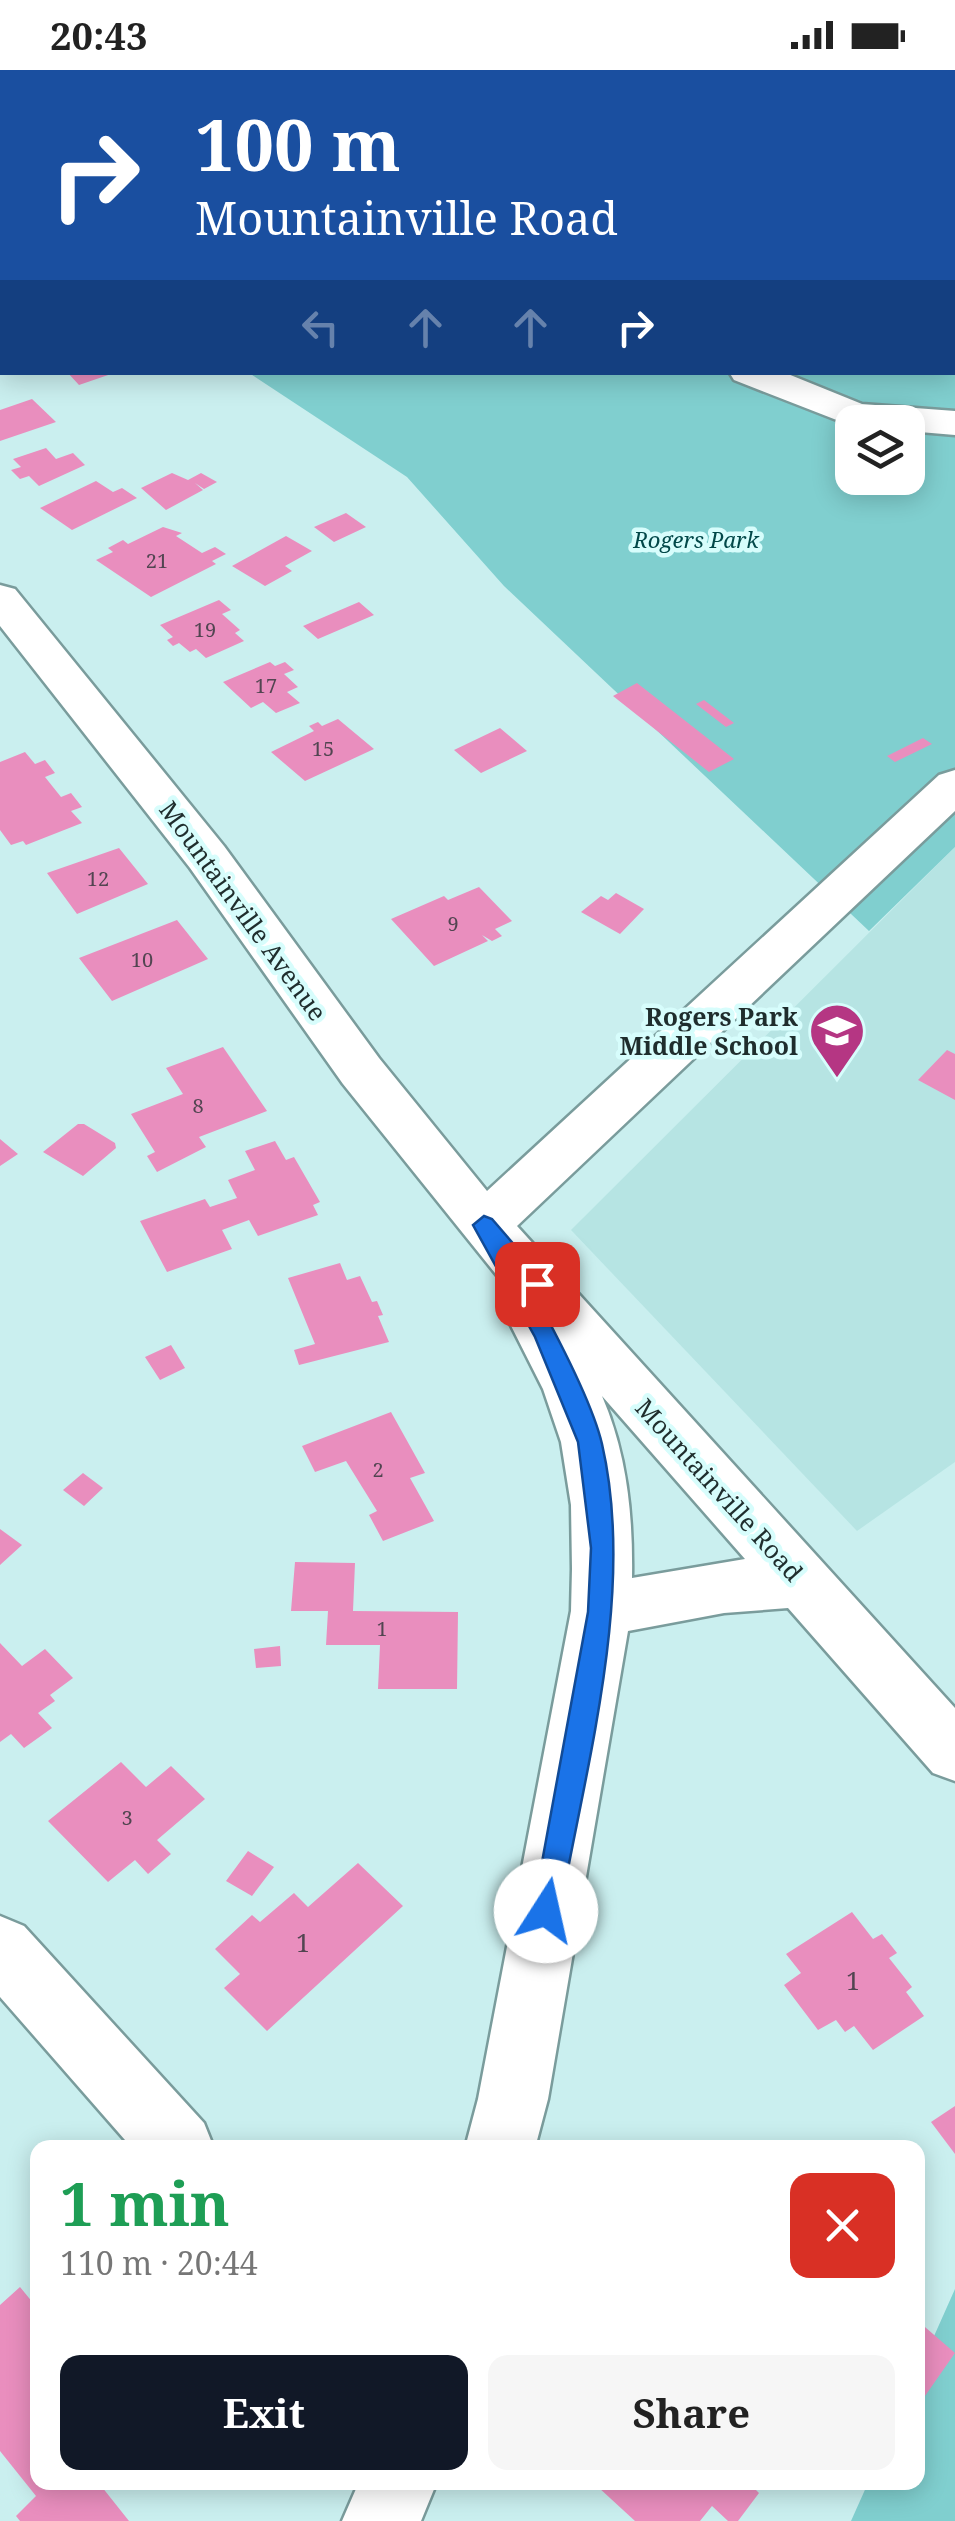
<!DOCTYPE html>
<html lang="en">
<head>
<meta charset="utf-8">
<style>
  body { margin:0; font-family:"Noto Serif",serif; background:#f6f6f6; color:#222; height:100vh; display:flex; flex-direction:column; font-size:38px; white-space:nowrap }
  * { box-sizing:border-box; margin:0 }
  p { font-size:32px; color:#767676 }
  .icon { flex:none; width:55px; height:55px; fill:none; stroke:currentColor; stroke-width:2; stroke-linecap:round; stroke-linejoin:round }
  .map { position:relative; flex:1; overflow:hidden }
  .panel { position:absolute; left:30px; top:2070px; width:895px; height:350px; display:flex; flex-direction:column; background:#fff; border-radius:20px; box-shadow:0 5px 25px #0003 }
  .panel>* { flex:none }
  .banner { position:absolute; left:0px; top:0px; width:955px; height:305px; box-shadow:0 5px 25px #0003; background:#1a4fa0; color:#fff; overflow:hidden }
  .buttons { position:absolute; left:835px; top:335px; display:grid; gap:20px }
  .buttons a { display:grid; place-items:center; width:90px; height:90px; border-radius:20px; background:#fff; box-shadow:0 5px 25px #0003; font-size:50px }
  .pin { position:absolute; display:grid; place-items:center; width:85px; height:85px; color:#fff; margin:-42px; border-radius:20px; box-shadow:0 5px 15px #0006 }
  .me { position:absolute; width:110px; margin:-55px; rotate:10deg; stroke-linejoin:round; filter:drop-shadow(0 0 8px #0008) }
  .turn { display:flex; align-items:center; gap:35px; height:210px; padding:0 30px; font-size:45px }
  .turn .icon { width:130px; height:130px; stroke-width:2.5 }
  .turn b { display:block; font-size:70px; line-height:85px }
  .lanes { display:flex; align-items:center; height:95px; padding:0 30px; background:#0003; justify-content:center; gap:50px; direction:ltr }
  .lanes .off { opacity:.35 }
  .round { display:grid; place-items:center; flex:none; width:105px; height:105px; border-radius:20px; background:#f6f6f6 }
  .head { display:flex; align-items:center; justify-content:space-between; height:170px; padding:0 30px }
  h1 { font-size:60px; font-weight:700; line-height:75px; color:#1e9e55 }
  .button { display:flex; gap:20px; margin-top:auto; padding:20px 30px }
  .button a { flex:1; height:115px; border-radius:20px; background:#111827; color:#fff; font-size:40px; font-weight:700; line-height:115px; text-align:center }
  .button a+a { background:#f6f6f6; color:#222 }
  .status { display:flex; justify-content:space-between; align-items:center; height:70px; padding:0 50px; background:#fff; direction:ltr }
  .status svg { height:28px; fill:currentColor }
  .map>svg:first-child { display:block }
  .built { fill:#b6e4e3 }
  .green { fill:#80cfcf; fill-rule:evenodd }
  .building { fill:#e98ebe }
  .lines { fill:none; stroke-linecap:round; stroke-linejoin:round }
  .minor-casing { stroke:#7a9c9c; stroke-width:5 }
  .minor { fill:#fff; fill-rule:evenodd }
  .route { fill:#1a73e8; stroke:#114b97; stroke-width:2.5 }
  .labels { text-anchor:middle; stroke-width:9; stroke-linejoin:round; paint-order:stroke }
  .number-label { font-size:20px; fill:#524551 }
  .far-park-label { font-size:22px; font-style:italic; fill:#024849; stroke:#d7fdfc }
  .street-label { font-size:25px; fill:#1f2d2d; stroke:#d7fdfc }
  .poi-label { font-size:25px; font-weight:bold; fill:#1f2d2d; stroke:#d7fdfc; text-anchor:end }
  .near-number-label { font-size:25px; fill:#524551 }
</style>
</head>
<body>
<div class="status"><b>20:43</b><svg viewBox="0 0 49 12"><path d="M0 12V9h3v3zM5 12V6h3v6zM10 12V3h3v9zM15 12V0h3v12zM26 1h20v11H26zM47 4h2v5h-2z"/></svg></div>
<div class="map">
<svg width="955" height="2451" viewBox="0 0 955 2451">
  <rect width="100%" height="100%" fill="#caefef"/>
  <path class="built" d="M 955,777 L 955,1392 L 857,1461 L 571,1160 Z"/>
  <path class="green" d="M 50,0 L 955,0 L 955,777 L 869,861 L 504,516 L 407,407 L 249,303 L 952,302 L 952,2 L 45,2 ZM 852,352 L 908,352 L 908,408 L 852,408 Z
    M 955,2219 L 955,2451 L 851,2451 L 868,2413 L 918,2412 L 918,2302 Z"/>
  <path class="building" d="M 67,302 L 114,302 L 114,303 L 79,315 Z
    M 32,329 L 56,352 L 0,371 L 0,340 Z
    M 46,378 L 56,389 L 73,383 L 85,395 L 39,416 L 29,406 L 20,409 L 11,400 L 21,397 L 13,389 Z
    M 172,403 L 188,410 L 201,403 L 217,412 L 204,419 L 195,413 L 203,420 L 166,440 L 141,418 Z
    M 96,411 L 113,422 L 122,418 L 137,428 L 72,460 L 40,438 Z
    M 346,443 L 366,457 L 334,472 L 314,457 Z
    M 163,457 L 182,463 L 176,466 L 202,483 L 215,477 L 226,484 L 212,491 L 216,494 L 151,527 L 96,490 L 113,482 L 108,478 L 123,470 L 128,474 Z
    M 286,466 L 312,481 L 285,496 L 292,501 L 265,516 L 232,496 Z
    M 219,530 L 231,540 L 222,544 L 240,560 L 235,563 L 244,571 L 206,588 L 196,579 L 190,582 L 179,573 L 173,576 L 167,570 L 173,567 L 160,555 Z
    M 359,532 L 374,545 L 318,569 L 303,556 Z
    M 270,592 L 275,596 L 285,592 L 294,600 L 284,604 L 298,617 L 287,622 L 300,633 L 276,643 L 263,632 L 251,638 L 223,612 Z
    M 637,613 L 734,689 L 709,702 L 613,626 Z
    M 704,630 L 734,653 L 726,657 L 696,634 Z
    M 338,649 L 374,679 L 305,711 L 271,682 L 314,661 L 309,656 L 318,652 L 322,656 Z
    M 500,658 L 527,681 L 481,703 L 454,680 Z
    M 923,668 L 932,674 L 895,692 L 887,686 Z
    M 25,682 L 35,694 L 45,690 L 55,703 L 45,707 L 61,727 L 71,723 L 82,737 L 71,741 L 82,753 L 26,775 L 23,771 L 11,775 L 0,760 L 0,692 Z
    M 119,778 L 148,814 L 77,844 L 47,803 Z
    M 479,817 L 512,851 L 495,859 L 502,866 L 492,871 L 482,865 L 488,871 L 434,896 L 391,849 L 444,826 L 448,830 Z
    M 616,823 L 644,839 L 620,864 L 581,842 L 601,826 L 608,830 Z
    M 177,850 L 208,889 L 112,931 L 79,888 Z
    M 223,977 L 267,1041 L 199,1067 L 206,1077 L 157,1102 L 147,1086 L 155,1082 L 131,1044 L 183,1024 L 166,998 Z
    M 947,980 L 955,984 L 955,1030 L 918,1010 Z
    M 78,1054 L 84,1054 L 115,1073 L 116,1078 L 83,1106 L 43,1082 Z
    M 0,1069 L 18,1084 L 0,1096 Z
    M 275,1071 L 286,1090 L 294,1087 L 320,1132 L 313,1135 L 318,1145 L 258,1166 L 249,1150 L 222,1160 L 232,1179 L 167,1202 L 140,1151 L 205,1129 L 210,1137 L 237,1128 L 228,1110 L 255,1100 L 245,1081 Z
    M 340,1193 L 347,1210 L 360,1206 L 372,1232 L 377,1231 L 383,1245 L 378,1246 L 389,1272 L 299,1295 L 294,1280 L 315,1274 L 288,1208 Z
    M 171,1275 L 185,1298 L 160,1310 L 145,1287 Z
    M 391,1342 L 425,1403 L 410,1408 L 434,1451 L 383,1471 L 369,1445 L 377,1441 L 346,1391 L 315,1402 L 302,1376 Z
    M 83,1403 L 103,1418 L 84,1436 L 63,1420 Z
    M 0,1459 L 22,1475 L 0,1495 Z
    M 295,1492 L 355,1493 L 353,1541 L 458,1542 L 457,1619 L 378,1619 L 380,1575 L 326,1575 L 328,1541 L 291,1541 Z
    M 0,1573 L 22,1596 L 45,1579 L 73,1608 L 50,1625 L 55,1631 L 38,1643 L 52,1658 L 24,1678 L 11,1664 L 0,1672 Z
    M 280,1576 L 281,1596 L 256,1598 L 254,1579 Z
    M 121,1692 L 146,1717 L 171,1696 L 205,1729 L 157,1770 L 171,1784 L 148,1804 L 135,1790 L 108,1812 L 48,1751 Z
    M 248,1781 L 274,1797 L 252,1826 L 226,1811 Z
    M 358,1793 L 403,1836 L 267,1961 L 224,1918 L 240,1904 L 215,1879 L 252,1845 L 260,1852 L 294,1823 L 308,1837 Z
    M 852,1842 L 873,1869 L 882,1864 L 897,1883 L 889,1888 L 912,1917 L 906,1922 L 924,1946 L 873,1980 L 854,1956 L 845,1962 L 836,1950 L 818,1960 L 784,1915 L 801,1903 L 786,1884 Z
    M 955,2036 L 955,2084 L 931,2052 Z
    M 20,2217 L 38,2239 L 38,2412 L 98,2412 L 129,2451 L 20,2451 L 16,2446 L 36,2426 L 0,2381 L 0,2235 Z
    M 918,2251 L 955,2283 L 918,2336 Z
    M 602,2412 L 748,2412 L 759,2423 L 738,2451 L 728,2451 L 712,2436 L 700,2451 L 635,2451 L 598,2417 Z"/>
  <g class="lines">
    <g class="minor-casing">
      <path id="minor" d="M 729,302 L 783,302 L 862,334 L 955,341 L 955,365 L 908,361 L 908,352 L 852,352 L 852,356 L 734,310 Z
        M 0,515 L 15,519 L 224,776 L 379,988 L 487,1121 L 939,705 L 955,700 L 955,741 L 517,1156 L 955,1638 L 955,1711 L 933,1703 L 788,1538 L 724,1543 L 628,1561 L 548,2029 L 535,2078 L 465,2078 L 478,2029 L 571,1541 L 572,1499 L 571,1435 L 561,1372 L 543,1319 L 499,1232 L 507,1218 L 343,1014 L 190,798 L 0,556 ZM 602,1326 L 745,1489 L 632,1508 C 633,1445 627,1384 602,1326 Z
        M 0,1846 L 24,1856 L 204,2053 L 214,2078 L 132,2078 L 0,1927 Z
        M 359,2412 L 437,2412 L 421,2451 L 342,2451 Z"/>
    </g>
    <use href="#minor" class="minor"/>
  </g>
  <path class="route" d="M 484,1146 L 492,1149 L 548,1214 L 545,1220 L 533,1222 C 555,1262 592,1331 602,1374 C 636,1521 586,1695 560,1841 L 556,1850 L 546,1854 L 537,1850 L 533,1841 L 588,1542 L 591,1478 L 578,1372 L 535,1267 L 473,1155 Z"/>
  <defs>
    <g id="school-pin" transform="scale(2.875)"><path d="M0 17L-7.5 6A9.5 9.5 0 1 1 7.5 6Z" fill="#b53683" stroke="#d7fdfc"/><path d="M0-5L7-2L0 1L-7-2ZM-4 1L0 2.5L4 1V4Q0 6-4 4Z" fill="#fff"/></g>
  </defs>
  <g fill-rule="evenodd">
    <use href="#school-pin" x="837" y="961"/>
  </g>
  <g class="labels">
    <g class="number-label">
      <text x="157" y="498">21</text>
      <text x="205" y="567">19</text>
      <text x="266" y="623">17</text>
      <text x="323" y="686">15</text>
      <text x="98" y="816">12</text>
      <text x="453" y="861">9</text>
      <text x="142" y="897">10</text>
      <text x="198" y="1043">8</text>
      <text x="378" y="1407">2</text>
      <text x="382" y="1566">1</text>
      <text x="127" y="1755">3</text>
    </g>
    <g class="far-park-label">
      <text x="696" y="478">Rogers Park</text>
    </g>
    <g class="street-label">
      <text transform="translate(243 841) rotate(54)" y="9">Mountainville Avenue</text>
      <text transform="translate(719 1420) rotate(48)" y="9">Mountainville Road</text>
    </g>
    <g class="poi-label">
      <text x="798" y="956">Rogers Park<tspan x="798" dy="29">Middle School</tspan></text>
    </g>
    <g class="near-number-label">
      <text x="303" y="1882">1</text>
      <text x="853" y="1920">1</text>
    </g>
  </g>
</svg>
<div class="buttons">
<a><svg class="icon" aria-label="layers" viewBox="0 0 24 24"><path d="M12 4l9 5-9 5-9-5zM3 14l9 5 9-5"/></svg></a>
</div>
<div class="pin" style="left:537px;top:1214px;background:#d93025"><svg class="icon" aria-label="arrive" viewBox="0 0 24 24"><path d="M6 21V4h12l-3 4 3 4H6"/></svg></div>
<svg class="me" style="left:546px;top:1841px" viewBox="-20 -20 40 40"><circle r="19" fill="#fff"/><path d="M0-13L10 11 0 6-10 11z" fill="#1a73e8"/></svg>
<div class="banner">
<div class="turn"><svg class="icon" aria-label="right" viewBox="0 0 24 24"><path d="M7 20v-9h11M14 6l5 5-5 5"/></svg><div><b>100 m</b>Mountainville Road</div></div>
<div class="lanes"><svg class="icon off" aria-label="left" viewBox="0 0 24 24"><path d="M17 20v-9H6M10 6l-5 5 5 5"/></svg><svg class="icon off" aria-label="ahead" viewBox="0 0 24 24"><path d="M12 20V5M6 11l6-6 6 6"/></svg><svg class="icon off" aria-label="ahead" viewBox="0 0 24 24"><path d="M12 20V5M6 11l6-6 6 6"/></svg><svg class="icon" aria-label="right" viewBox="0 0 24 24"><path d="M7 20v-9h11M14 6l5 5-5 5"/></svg></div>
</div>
<section class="panel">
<div class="head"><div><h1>1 min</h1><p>110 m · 20:44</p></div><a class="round" style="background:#d93025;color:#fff"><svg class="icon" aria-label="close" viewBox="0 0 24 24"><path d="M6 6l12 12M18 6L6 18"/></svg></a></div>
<div class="button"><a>Exit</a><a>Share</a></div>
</section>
</div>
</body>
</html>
